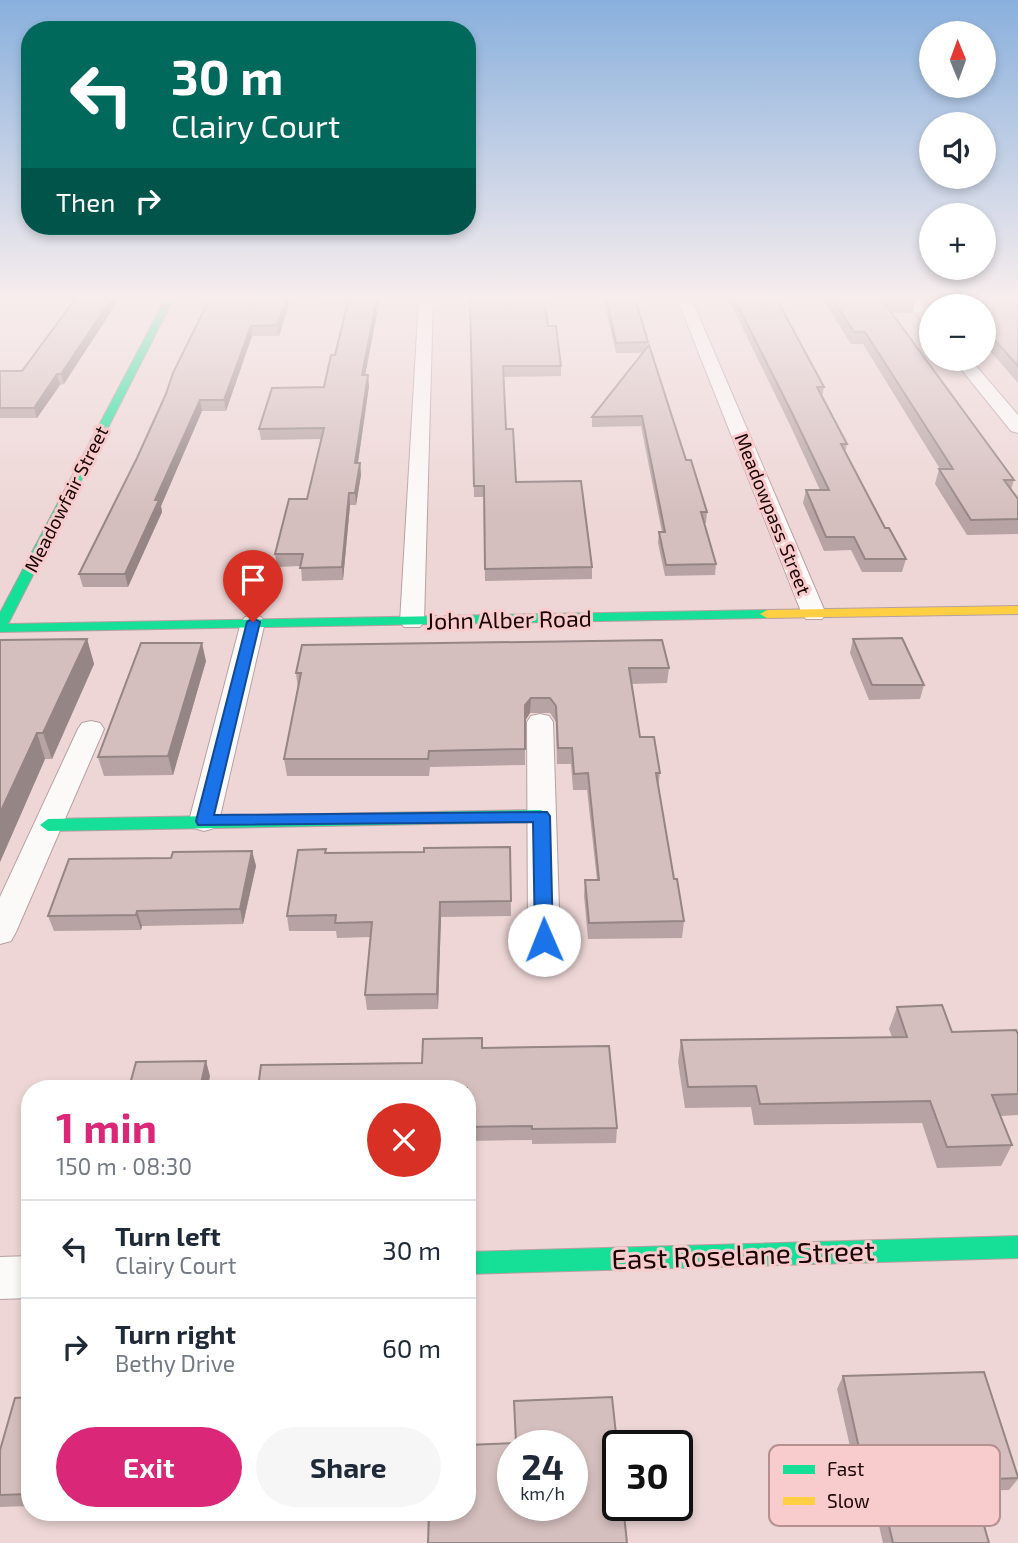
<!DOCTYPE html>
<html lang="en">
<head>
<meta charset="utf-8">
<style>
  body { margin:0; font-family:"Exo 2",sans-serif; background:#f6f6f7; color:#1f2937; height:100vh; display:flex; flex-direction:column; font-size:26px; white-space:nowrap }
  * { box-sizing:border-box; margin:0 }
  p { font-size:23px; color:#747a83 }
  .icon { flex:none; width:38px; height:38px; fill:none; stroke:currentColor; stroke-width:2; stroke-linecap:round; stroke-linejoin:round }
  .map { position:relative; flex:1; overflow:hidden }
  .side { position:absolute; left:21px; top:1080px; width:455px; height:441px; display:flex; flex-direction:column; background:#fff; border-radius:28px; box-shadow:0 4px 10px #0003 }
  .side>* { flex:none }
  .banner { position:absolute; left:21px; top:21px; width:455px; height:214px; border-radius:28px; box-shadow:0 4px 10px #0003; background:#00695c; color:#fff; overflow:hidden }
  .needle { width:46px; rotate:359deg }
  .tools { position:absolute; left:919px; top:21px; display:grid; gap:14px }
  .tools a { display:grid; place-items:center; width:77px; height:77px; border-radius:50%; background:#fff; box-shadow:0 4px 10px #0003; font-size:35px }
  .speed { position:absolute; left:497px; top:1430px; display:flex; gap:14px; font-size:35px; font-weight:700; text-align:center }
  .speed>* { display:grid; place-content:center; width:91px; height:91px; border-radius:50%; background:#fff; box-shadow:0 4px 10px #0003; line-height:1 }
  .speed small { font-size:18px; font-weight:400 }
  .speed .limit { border:4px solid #111; border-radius:10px; background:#fff; color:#111 }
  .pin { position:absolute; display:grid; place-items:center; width:60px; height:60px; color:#fff; margin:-72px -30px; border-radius:50% 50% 50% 0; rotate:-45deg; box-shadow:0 0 7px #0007 }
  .pin .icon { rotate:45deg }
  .me { position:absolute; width:77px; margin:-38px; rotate:359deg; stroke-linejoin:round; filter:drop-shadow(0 0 5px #0008) }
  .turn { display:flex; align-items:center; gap:24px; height:147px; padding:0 35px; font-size:32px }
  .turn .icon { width:91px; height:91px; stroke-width:2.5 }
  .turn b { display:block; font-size:49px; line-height:60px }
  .then { display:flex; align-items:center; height:66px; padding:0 35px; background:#0003; gap:14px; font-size:26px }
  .round { display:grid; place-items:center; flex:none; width:74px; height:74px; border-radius:37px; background:#f6f6f7 }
  .overview { display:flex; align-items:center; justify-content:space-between; height:119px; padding:0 35px }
  h1 { font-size:42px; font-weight:700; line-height:52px; color:#db2777 }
  .button { display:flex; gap:14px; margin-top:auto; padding:14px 35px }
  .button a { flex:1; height:80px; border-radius:42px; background:#db2777; color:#fff; font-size:28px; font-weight:700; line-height:80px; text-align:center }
  .button a+a { background:#f6f6f7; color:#1f2937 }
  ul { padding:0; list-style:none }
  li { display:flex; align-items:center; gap:21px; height:98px; padding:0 35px; border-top:2px solid #e0e1e3 }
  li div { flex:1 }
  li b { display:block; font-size:26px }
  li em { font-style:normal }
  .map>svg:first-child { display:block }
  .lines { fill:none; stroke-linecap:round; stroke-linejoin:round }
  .street-casing { stroke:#b7a0a0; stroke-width:2 }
  .fast-casing { stroke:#b7a0a0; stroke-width:2 }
  .slow-casing { stroke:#b7a0a0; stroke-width:2 }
  .street { fill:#fcf9f9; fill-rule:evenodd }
  .fast { fill:#16e098; fill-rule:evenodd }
  .slow { fill:#ffcf43; fill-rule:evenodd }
  .wall { fill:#b7a3a3 }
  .shaded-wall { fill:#958585 }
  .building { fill:#d5bebe; stroke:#958585; stroke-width:2; fill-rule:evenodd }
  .route { fill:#1a73e8; stroke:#114b97; stroke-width:2 }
  .labels { text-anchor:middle; stroke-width:6; stroke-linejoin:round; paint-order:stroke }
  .far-street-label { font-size:19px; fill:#1b0406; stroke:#f8cccc }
  .street-label { font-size:23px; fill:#1b0406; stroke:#f8cccc }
  .near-street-label { font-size:28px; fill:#1b0406; stroke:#f8cccc }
  .key { fill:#f8cccc; stroke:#b69091; stroke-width:2 }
  .key-label { font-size:19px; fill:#1b0406 }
</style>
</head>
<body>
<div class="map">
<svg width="1018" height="1543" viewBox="0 0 1018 1543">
  <rect width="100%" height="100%" fill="#eed6d6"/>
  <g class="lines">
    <g class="street-casing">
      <path id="street" d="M 419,298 L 433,298 L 424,622 L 420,627 L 404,627 L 400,622 Z
        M 677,298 L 691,298 L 826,614 L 822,619 L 806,619 L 802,614 Z
        M 904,298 L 919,298 L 931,312 L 931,327 L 925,325 Z
        M 953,359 L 970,359 L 1018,415 L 1018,433 L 1011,431 Z
        M 253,615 L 261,617 L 265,622 L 219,821 L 214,828 L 204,831 L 194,828 L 189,821 L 241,622 L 245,617 Z
        M 540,714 L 549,716 L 553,722 L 560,940 L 556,949 L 544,952 L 532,949 L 528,940 L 527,722 L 531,716 Z
        M 91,721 L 100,723 L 104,729 L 16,932 L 11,941 L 0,944 L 0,897 L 78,729 L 82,723 Z
        M 30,1256 L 30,1298 L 0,1299 L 0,1257 Z"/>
    </g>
    <g class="fast-casing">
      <path id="fast" d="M 166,298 L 174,298 L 8,624 L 767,610 L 774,614 L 767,618 L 0,632 L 0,613 Z
        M 541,810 L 549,816 L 541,822 L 48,831 L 40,825 L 48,819 Z
        M 1018,1236 L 1018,1258 L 467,1274 L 467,1252 Z"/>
    </g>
    <g class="slow-casing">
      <path id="slow" d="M 1018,606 L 1018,614 L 767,618 L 760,614 L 767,610 Z"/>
    </g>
    <use href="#street" class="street"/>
    <use href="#fast" class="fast"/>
    <use href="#slow" class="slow"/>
  </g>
  <path class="wall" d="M 76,298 L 64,384 L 60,385 L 37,418 L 0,418 L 0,371 L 22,371 Z
    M 291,298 L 279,336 L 252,336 L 226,411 L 202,411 L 161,506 L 162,512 L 128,587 L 83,587 L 79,574 L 137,458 L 166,394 L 173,373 Z
    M 317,298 L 380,298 L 365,375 L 369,386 L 358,463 L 360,463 L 361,475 L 356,505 L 350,505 L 343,580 L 302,581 L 301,566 L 277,567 L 275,554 L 307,499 L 321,439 L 261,440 L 259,429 L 324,387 L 335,355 L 348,303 L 318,303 Z
    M 470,298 L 548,326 L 561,366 L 561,376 L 504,377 L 506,429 L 516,482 L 592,567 L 592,579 L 485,581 L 484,497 L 474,497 Z
    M 603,298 L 635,298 L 648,342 L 647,347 L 686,460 L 707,512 L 706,523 L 704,523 L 716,564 L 715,575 L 665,576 L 658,543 L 659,532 L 662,532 L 641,426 L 592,427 L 592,417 L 643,353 L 616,353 Z
    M 728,298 L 776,298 L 824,387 L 822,397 L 847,444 L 845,452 L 885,528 L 906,559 L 902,572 L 862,572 L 851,550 L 824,551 L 803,503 L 806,490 L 820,490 L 791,427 Z
    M 822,298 L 913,298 L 915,301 L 912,313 L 892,313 L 1014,480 L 1011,490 L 1018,499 L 1018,534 L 967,535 L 935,484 L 939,469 L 940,469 L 863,344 L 851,344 Z
    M 922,298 L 1018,298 L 1018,383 L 984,344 L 984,306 L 931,306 L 931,309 Z
    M 87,639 L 94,664 L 52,759 L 45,759 L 0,862 L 0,640 Z
    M 853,639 L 924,685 L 920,699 L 869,700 L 850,653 Z
    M 206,661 L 173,775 L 104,776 L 98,757 Z
    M 669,668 L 667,683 L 631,684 L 640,737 L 660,773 L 658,788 L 674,879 L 684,921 L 682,938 L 588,939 L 584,896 L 585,880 L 597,880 L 587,790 L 573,790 L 571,764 L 557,764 L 556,722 L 550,713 L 530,713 L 525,720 L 525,765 L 430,767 L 429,776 L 287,776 L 284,759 L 298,689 L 296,673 Z
    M 510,847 L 511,916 L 441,917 L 438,1009 L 367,1010 L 365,995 L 371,937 L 337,938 L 336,931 L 289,931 L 287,916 L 326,853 L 424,852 Z
    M 252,851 L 256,866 L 243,924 L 142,926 L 141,930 L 54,931 L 48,916 Z
    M 897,1007 L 952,1032 L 1018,1034 L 1018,1115 L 1000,1116 L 1012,1145 L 1001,1166 L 937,1168 L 922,1123 L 754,1125 L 751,1107 L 685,1108 L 678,1062 L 681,1040 L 892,1037 L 889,1029 Z
    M 482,1048 L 617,1128 L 616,1143 L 532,1144 L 532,1140 L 467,1141 L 467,1088 L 422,1063 Z
    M 843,1376 L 1018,1479 L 1009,1490 L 974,1491 L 989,1543 L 883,1543 L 872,1495 L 861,1495 L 837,1389 Z
    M 30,1397 L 30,1506 L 0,1507 L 0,1450 Z
    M 178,1512 L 207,1512 L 179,1513 Z"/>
  <path class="shaded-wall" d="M 112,298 L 120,298 L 64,384 L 61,374 Z
    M 287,298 L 291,298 L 279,336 L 277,325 Z
    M 377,298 L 380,298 L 363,386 L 362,375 Z
    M 251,326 L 252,336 L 226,411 L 224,400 Z
    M 57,374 L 60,385 L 37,418 L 34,408 Z
    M 368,375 L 369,386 L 356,475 L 355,463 Z
    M 200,400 L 202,411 L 161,506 L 162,512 L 128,587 L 125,574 L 155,500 Z
    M 360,463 L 361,475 L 356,505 L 355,493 Z
    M 349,493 L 350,505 L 343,580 L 342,567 Z
    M 87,639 L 94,664 L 52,759 L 43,733 Z
    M 202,643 L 206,661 L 173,775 L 168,756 Z
    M 531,698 L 530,713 L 525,721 L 525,705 Z
    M 37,733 L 45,759 L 0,862 L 0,813 Z
    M 252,851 L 256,866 L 243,924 L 240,909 Z
    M 440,902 L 441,917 L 438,1009 L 437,994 Z
    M 137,911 L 142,926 L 141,930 L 136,915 Z
    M 206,1061 L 210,1076 L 208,1088 L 200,1088 Z"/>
  <path class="building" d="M 76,298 L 112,298 L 61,374 L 57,374 L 34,408 L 0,408 L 0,371 L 22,371 Z
    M 210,298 L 287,298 L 277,325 L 251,326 L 224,400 L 200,400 L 155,500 L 159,500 L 125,574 L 79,574 L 137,458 L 166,394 L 173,373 Z
    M 349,298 L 377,298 L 362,375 L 368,375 L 355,463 L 360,463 L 355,493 L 349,493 L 342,567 L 300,568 L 303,554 L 275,554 L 289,499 L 307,499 L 324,428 L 259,429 L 272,388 L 324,387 L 331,355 L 335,355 Z
    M 470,298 L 544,298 L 548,326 L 556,326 L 561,366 L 503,366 L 506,429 L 513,429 L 516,482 L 581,481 L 592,567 L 485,569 L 484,486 L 474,486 Z
    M 606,298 L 635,298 L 648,342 L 616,343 Z
    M 734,298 L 776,298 L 824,387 L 817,387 L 847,444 L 841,444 L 885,528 L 889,528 L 906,559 L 865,559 L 854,537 L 826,537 L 806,490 L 829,490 L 793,415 Z
    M 832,298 L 913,298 L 915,301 L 883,301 L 1014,480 L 1004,480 L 1018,499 L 1018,519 L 971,520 L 939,469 L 953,469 L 865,332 L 854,332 Z
    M 934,298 L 1018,298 L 1018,366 L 984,328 L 984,306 L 962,306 L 956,300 L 936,300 Z
    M 649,345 L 686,460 L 691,460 L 707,512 L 701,512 L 716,564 L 666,565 L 659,532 L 665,532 L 642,416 L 592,417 Z
    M 902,638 L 924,685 L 872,685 L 853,639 Z
    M 87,639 L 43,733 L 37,733 L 0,813 L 0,640 Z
    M 662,640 L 669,668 L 629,668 L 640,737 L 654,737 L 660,773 L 656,773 L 674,879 L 677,879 L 684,921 L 589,923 L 585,880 L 599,880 L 588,773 L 574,774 L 572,748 L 558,748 L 556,706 L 550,698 L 531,698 L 525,705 L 525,749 L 429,751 L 428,759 L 284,759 L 301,673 L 296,673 L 302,645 Z
    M 141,643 L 202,643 L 168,756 L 98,757 Z
    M 510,847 L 511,901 L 440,902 L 437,994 L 365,995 L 372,922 L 335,923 L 336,915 L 287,916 L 298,850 L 326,849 L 325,853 L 424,852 L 424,848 Z
    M 252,851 L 240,909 L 137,911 L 136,915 L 48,916 L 69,859 L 171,858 L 173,852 Z
    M 942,1005 L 952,1032 L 1016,1030 L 1018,1034 L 1018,1094 L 992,1095 L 1012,1145 L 947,1147 L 930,1101 L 760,1104 L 756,1086 L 688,1087 L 681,1040 L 907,1037 L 897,1007 Z
    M 482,1038 L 482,1048 L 609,1046 L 617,1128 L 532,1129 L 532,1126 L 467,1127 L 467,1088 L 258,1088 L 261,1065 L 422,1063 L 423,1039 Z
    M 206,1061 L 200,1088 L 129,1088 L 136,1062 Z
    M 984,1372 L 1018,1477 L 1018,1478 L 971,1480 L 989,1543 L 893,1543 L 879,1483 L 867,1484 L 843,1376 Z
    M 30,1397 L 30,1494 L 0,1495 L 0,1450 L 15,1398 Z
    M 612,1397 L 618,1453 L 618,1505 L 623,1505 L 627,1543 L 428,1543 L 429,1512 L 467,1512 L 467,1445 L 516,1443 L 514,1401 ZM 513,1446 L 572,1446 L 572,1505 L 513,1505 Z"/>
  <linearGradient id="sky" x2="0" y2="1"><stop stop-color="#89b0dd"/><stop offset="0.58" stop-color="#f7eded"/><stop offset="1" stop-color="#f7eded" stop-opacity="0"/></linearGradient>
  <rect width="1018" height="514" fill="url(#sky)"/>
  <path class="route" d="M 253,618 L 260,622 L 214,815 L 547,812 L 550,816 L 553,940 L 551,945 L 538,945 L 535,940 L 533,822 L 198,825 L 196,821 L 247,622 Z"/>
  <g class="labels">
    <g class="far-street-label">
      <text transform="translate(66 499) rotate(-63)" y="7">Meadowfair Street</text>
      <text transform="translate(773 514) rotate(68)" y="7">Meadowpass Street</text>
    </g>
    <g class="street-label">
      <text transform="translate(509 620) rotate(-1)" y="8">John Alber Road</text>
    </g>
    <g class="near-street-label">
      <text transform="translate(743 1255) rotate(-2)" y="10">East Roselane Street</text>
    </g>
  </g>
  <rect x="769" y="1445" width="231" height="81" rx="10" class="key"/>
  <rect x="783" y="1465" width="32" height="9" fill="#16e098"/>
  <rect x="783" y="1497" width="32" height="8" fill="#ffcf43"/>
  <g class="key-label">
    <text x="827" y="1476">Fast</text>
    <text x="827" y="1508">Slow</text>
  </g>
</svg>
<div class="tools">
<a><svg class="needle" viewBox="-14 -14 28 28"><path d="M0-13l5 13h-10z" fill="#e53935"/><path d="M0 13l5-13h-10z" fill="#747a83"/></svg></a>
<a><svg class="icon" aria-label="sound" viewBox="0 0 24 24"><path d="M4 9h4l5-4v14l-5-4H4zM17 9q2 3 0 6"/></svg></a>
<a>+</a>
<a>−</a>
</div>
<div class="speed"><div>24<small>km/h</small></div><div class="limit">30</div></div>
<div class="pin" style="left:253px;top:622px;background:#d93025"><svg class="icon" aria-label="arrive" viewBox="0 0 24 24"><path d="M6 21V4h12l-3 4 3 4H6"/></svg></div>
<svg class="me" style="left:544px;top:940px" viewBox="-20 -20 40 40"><circle r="19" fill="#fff"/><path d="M0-13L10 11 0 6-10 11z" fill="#1a73e8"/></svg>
<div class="banner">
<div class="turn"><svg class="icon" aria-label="left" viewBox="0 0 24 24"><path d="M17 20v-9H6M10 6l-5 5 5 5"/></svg><div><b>30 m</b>Clairy Court</div></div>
<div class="then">Then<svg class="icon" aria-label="right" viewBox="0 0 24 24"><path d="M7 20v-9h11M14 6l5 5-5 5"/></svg></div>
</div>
<section class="side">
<div class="overview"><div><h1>1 min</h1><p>150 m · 08:30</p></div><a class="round" style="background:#d93025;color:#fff"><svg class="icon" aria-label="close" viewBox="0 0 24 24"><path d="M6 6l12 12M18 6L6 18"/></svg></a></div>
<ul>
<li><svg class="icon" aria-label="left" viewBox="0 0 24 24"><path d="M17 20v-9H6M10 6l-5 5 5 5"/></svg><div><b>Turn left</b><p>Clairy Court</p></div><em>30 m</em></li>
<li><svg class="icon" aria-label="right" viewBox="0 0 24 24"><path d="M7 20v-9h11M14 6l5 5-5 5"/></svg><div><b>Turn right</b><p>Bethy Drive</p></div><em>60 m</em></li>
</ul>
<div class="button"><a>Exit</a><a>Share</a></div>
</section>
</div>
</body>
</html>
